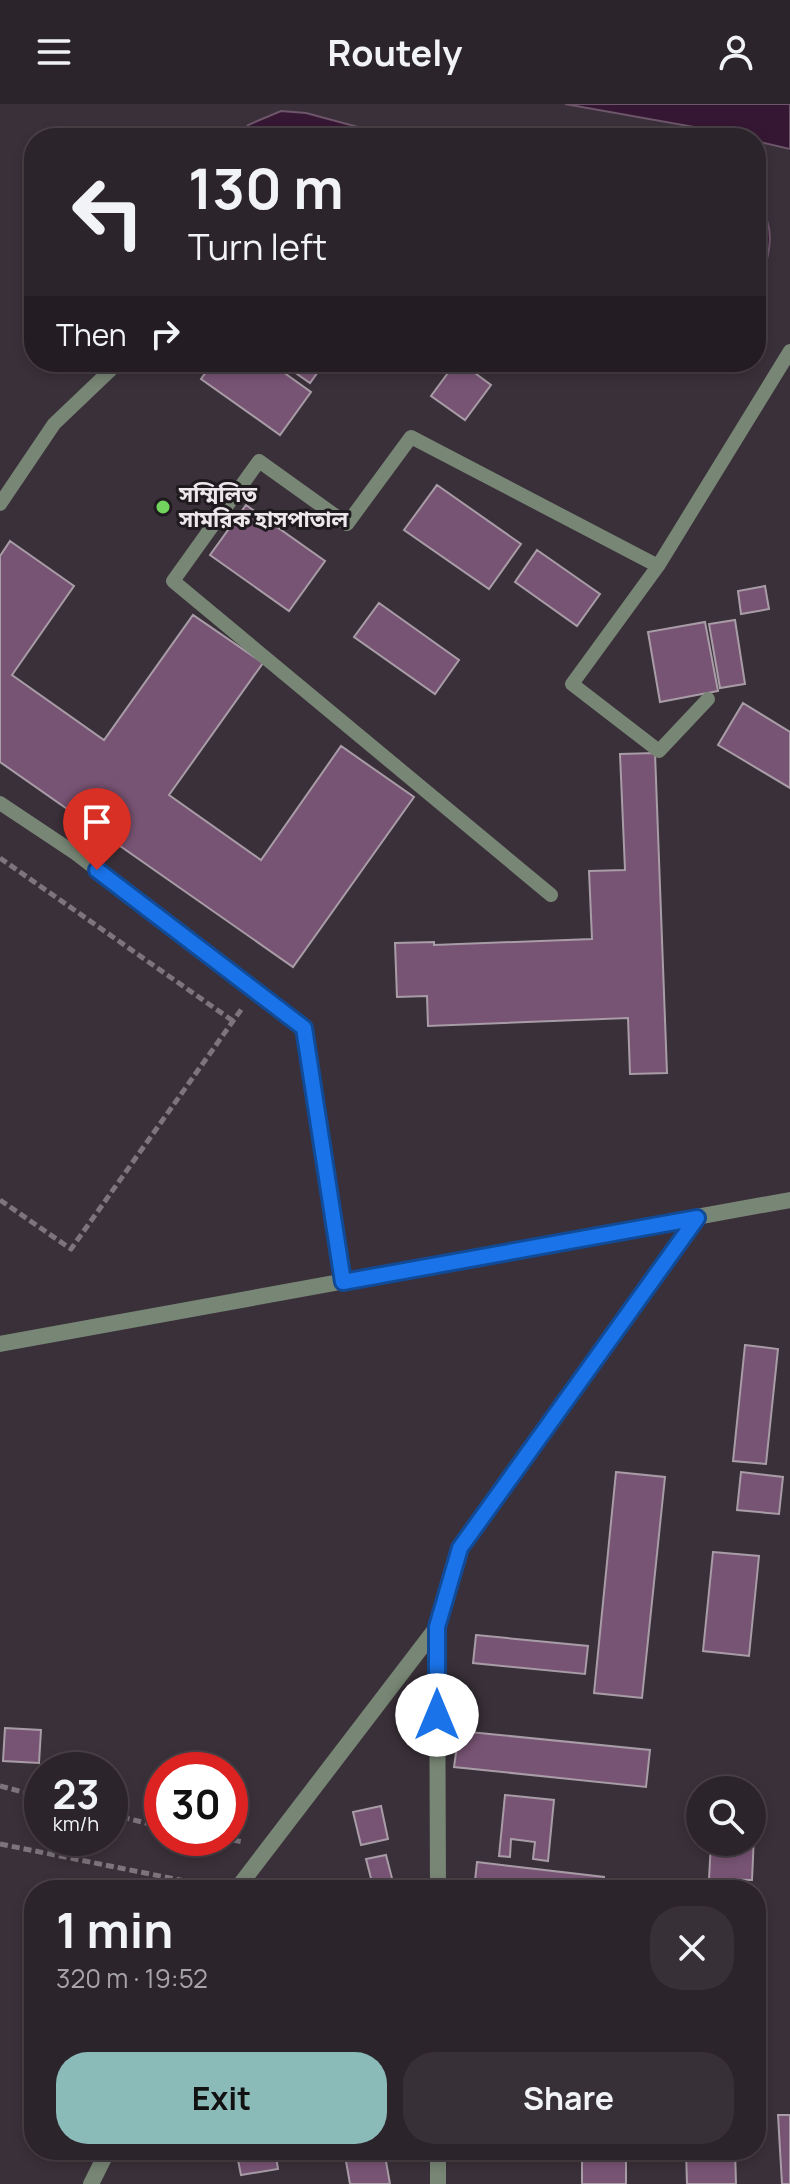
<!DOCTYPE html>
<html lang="en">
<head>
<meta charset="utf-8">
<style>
  body { margin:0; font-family:Manrope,"Noto Sans Bengali",sans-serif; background:#383037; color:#f1f3f6; height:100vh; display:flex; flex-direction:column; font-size:30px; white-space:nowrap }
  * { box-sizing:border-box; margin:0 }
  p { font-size:26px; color:#a6a4a9 }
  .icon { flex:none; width:44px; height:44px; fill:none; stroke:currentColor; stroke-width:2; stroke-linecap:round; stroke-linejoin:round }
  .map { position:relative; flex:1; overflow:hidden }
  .side { position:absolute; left:24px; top:1776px; width:742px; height:280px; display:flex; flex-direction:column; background:#2c242b; border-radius:32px; box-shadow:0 4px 12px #0003,0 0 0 2px #484147 }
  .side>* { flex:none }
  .banner { position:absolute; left:24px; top:24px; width:742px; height:244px; border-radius:32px; box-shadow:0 4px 12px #0003,0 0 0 2px #484147; background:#2c242b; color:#f1f3f6; overflow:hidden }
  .tools { position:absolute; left:686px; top:1672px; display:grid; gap:16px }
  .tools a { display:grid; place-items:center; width:80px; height:80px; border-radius:50%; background:#2c242b; box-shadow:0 4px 12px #0003,0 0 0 2px #484147; font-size:40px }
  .speed { position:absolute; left:24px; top:1648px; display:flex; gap:16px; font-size:40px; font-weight:700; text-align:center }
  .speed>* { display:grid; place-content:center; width:104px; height:104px; border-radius:50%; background:#2c242b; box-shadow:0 4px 12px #0003,0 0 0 2px #484147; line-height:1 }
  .speed small { font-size:20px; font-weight:400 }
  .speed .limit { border:12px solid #d22; background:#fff; color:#111 }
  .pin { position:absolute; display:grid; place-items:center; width:68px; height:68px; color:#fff; margin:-82px -34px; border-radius:50% 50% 50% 0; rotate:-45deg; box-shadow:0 0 8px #0007 }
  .pin .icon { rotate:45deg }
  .me { position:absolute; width:88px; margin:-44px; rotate:0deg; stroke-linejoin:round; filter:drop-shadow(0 0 6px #0008) }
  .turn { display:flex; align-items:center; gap:28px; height:168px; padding:0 32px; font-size:36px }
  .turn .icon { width:104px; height:104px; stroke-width:2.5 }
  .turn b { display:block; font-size:56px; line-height:68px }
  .then { display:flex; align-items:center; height:76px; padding:0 32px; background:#0003; gap:16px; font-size:30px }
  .round { display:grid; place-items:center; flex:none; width:84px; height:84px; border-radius:32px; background:#383037 }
  .overview { display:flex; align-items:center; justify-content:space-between; height:136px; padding:0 32px }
  h1 { font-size:48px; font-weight:700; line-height:60px }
  .cta { display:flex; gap:16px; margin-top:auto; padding:16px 32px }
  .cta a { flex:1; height:92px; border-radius:32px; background:#8bbbb9; color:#111; font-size:32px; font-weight:700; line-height:92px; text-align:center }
  .cta a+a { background:#383037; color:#f1f3f6 }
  header { display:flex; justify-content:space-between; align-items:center; height:104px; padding:0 32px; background:#2c242b; font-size:36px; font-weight:700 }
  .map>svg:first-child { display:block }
  .water { fill:#361733; stroke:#6d556a; stroke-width:2 }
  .building { fill:#785474; stroke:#a89ca6; stroke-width:2 }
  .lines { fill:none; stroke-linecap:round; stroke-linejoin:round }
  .path { stroke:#7d757c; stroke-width:5; stroke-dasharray:8 4; stroke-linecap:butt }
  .service { stroke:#788675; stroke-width:14 }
  .minor { stroke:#788675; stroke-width:16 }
  .route-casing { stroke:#114b97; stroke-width:20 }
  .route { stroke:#1a73e8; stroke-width:14 }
  .poi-dot { fill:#71d25e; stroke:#1e1a1e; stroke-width:3 }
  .labels { text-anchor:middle; stroke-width:6; stroke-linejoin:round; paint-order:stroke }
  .poi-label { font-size:22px; font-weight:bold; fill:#ede7ec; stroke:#1e1a1e; text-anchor:start }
</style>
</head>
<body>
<header><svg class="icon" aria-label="menu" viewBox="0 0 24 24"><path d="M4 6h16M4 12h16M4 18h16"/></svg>Routely<svg class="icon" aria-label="person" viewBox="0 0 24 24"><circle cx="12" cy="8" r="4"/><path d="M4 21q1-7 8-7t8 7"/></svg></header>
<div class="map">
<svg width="790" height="2080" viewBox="0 0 790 2080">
  <rect width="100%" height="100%" fill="#3a3039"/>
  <path class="water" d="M 565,0 L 790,0 L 790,45 L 756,37 L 756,34 Z
    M 281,7 L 306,9 L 399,34 L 240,34 L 248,21 Z
    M 756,102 C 782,121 765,165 756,191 Z"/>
  <path class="building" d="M 213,258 L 269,258 L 311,288 L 280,331 L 201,275 Z
    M 280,258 L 325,258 L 310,279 Z
    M 456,258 L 460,258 L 491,281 L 465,316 L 431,292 Z
    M 437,381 L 521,440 L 489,485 L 404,426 Z
    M 246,401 L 325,457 L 289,507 L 210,451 Z
    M 10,437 L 74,482 L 12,571 L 104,636 L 193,511 L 263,559 L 169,691 L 261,756 L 341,642 L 414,693 L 293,863 L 0,658 L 0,452 Z
    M 537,446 L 600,490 L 577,522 L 515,478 Z
    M 765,482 L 769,505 L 741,510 L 738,487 Z
    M 379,499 L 459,556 L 435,590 L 354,533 Z
    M 735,516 L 745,580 L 720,584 L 709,520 Z
    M 705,518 L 718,587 L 660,598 L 648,528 Z
    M 743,599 L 790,628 L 790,684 L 718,641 Z
    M 655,649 L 667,969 L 630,970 L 628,914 L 428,922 L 427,892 L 397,893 L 395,839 L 434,838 L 434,841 L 592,835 L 589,767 L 625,766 L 620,650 Z
    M 745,1241 L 778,1245 L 766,1360 L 733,1357 Z
    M 616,1368 L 665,1373 L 642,1594 L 594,1589 Z
    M 741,1368 L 783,1373 L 779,1410 L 737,1406 Z
    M 713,1448 L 759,1452 L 749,1552 L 703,1547 Z
    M 476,1531 L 588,1542 L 585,1570 L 473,1559 Z
    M 5,1624 L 41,1626 L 39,1659 L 3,1657 Z
    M 459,1627 L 650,1646 L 646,1683 L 454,1663 Z
    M 505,1691 L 554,1696 L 548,1757 L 533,1755 L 535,1738 L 511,1735 L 510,1753 L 499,1752 Z
    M 230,1694 L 235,1694 L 234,1729 L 230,1729 Z
    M 381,1702 L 388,1735 L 361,1741 L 353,1708 Z
    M 752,1709 L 755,1709 L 752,1776 L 709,1775 L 711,1738 L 752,1738 Z
    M 386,1751 L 395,1786 L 374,1786 L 366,1755 Z
    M 477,1758 L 604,1773 L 603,1786 L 474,1786 Z
    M 778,2011 L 790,2011 L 790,2080 L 782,2080 Z
    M 236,2046 L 275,2046 L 278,2065 L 241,2071 Z
    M 344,2046 L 384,2046 L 390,2080 L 350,2080 Z
    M 582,2046 L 626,2046 L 626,2080 L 582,2080 Z
    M 686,2046 L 735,2046 L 736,2080 L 687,2080 Z"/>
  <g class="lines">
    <path class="path" d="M 0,754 L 233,917
      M 0,1096 L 71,1145 L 243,903
      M 0,1682 L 42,1693
      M 110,1710 L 162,1723
      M 221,1734 L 244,1738
      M 0,1740 L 215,1783"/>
    <path class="service" d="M 0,400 L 54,320 L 119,258
      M 658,462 L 572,580 L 659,647 L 708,595
      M 0,699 L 75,749 L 304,924 L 343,1178
      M 551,791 L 173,477 L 259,357 L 347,420 L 411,333 L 658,462 L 790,247"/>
    <path class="minor" d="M 0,1240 L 790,1096
      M 437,1523 L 438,1786
      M 236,1786 L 437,1523 L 460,1444 L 697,1114
      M 438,2046 L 438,2080
      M 91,2080 L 108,2046"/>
  </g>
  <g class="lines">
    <g class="route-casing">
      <path id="route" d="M 97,766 L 304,924 L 343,1178 L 697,1114 L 460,1444 L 437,1523 L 437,1611"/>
    </g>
    <use href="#route" class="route"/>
  </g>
  <circle class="poi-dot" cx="163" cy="403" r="8"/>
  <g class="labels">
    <g class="poi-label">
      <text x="179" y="398">সম্মিলিত<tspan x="179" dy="25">সামরিক হাসপাতাল</tspan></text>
    </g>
  </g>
</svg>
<div class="tools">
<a><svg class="icon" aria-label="search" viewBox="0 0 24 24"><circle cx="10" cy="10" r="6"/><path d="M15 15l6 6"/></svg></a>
</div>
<div class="speed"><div>23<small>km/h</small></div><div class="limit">30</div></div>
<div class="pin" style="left:97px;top:766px;background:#d93025"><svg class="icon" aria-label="arrive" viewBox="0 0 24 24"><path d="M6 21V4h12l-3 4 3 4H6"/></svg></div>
<svg class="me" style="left:437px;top:1611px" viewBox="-20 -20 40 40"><circle r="19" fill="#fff"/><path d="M0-13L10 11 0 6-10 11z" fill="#1a73e8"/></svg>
<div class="banner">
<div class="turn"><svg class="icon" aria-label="left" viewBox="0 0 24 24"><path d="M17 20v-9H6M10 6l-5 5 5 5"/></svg><div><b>130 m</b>Turn left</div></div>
<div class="then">Then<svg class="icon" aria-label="right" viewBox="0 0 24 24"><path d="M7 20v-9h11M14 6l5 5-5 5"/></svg></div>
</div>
<section class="side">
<div class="overview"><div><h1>1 min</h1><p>320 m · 19:52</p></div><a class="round"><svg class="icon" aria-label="close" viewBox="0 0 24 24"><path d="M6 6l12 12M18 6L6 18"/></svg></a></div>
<div class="cta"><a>Exit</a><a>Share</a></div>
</section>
</div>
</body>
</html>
